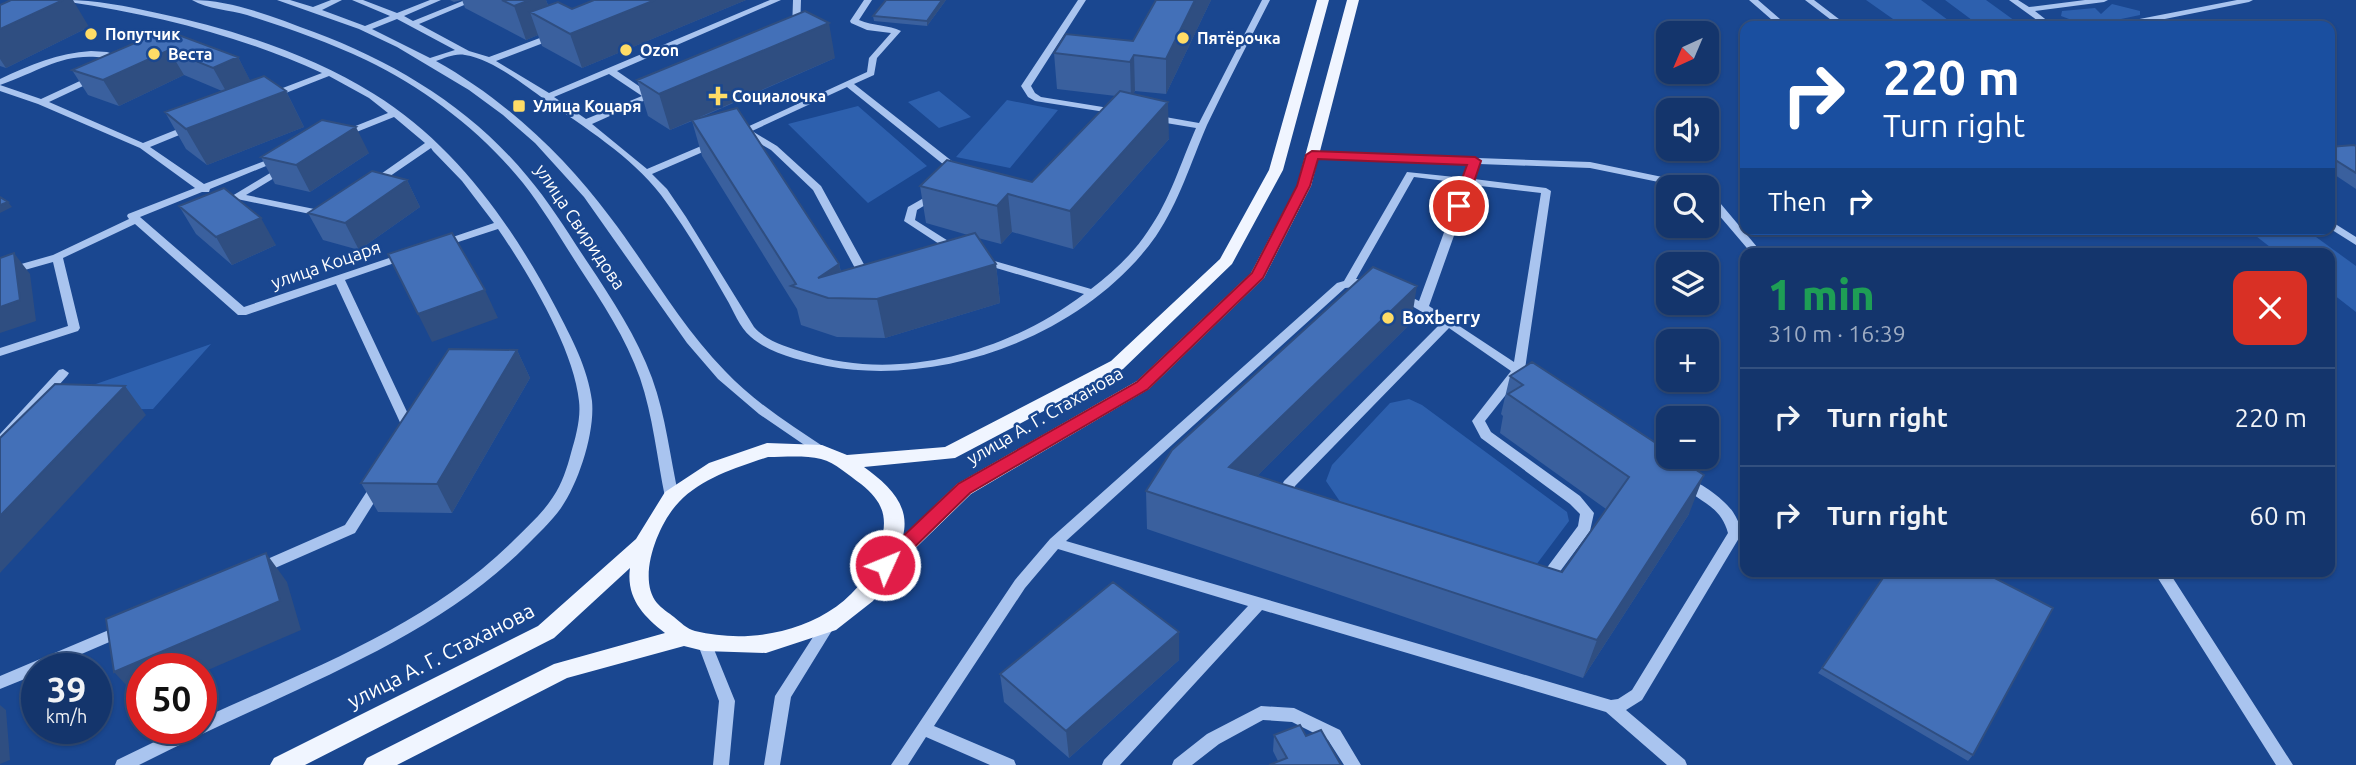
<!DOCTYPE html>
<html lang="en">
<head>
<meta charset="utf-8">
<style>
  body { margin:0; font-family:Ubuntu,sans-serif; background:#1d3d72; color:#f1f3f6; height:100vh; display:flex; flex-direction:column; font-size:26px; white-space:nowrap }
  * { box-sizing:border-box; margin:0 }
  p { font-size:23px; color:#9dabc2 }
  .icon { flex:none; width:38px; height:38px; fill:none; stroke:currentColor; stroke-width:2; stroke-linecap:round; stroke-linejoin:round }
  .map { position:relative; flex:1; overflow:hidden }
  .sheet { position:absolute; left:1740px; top:248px; width:595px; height:329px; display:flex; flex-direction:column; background:#14356c; border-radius:14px; box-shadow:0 2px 5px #0004,0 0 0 2px #33507f }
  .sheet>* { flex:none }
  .banner { position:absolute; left:1740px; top:21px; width:595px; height:214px; border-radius:14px; box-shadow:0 2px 5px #0004,0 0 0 2px #33507f; background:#1a4fa0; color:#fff; overflow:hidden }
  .needle { width:46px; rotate:224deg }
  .buttons { position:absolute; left:1656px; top:21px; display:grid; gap:14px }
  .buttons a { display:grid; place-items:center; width:63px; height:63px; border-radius:14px; background:#14356c; box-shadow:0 2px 5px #0004,0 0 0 2px #33507f; font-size:35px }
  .speed { position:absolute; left:21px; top:653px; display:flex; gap:14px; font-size:35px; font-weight:700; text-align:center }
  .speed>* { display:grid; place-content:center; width:91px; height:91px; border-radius:50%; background:#14356c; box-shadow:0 2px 5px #0004,0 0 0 2px #33507f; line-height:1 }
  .speed small { font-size:18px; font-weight:400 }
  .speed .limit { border:10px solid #d22; background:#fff; color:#111 }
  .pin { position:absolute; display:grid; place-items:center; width:60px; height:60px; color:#fff; margin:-30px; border:4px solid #fff; border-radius:50%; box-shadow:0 2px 7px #0007 }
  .me { position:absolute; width:77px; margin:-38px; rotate:46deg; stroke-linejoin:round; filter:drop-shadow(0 0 5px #0008) }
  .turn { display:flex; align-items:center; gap:24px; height:147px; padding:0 28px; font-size:32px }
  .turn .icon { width:91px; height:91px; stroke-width:2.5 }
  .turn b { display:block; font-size:49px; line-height:60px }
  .then { display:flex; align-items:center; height:66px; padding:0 28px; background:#0003; gap:14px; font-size:26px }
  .round { display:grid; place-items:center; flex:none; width:74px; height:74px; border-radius:14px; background:#1d3d72 }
  .headline { display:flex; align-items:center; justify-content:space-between; height:119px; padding:0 28px }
  h1 { font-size:42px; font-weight:800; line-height:52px; color:#1e9e55 }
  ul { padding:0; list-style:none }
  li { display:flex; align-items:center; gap:21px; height:98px; padding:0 28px; border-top:2px solid #33507f }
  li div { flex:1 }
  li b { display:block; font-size:26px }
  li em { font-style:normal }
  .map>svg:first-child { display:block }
  .green { fill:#2d60ae }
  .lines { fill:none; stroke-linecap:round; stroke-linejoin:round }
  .minor { fill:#a9c4ef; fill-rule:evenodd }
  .major { fill:#f0f5ff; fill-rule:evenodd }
  .wall { fill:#3a609e }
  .shaded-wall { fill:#2f4e81 }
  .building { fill:#4370b8; stroke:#2f4e81; stroke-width:2 }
  .route { fill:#e11d48; stroke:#92132f; stroke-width:2 }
  .poi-dot { fill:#ffdc66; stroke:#1a4790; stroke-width:2.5 }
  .labels { text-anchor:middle; stroke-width:5; stroke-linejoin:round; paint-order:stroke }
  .far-poi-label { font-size:16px; font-weight:bold; fill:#fff; stroke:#1a4790; text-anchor:start }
  .street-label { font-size:18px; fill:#fff; stroke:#1a4790 }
  .poi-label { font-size:18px; font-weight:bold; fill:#fff; stroke:#1a4790; text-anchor:start }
  .near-street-label { font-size:21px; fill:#fff; stroke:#1a4790 }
</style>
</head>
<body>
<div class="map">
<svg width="2356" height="765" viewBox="0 0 2356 765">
  <rect width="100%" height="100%" fill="#1a4790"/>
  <path class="green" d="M 1866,0 L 1921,0 L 1956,26 L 1903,26 Z
    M 1945,0 L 1986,0 L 2022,26 L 1980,26 Z
    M 2112,4 L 2140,11 L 2140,15 L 2088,26 L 2061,16 L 2062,11 L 2095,8 L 2101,14 Z
    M 939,91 L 971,117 L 939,128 L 908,102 Z
    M 1007,100 L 1058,110 L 1010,168 L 956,157 Z
    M 858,106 L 927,166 L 868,203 L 788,124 Z
    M 2247,229 L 2305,229 L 2356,266 L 2356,312 L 2329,291 L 2329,254 L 2279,254 Z
    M 211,344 L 153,409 L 52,410 L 70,393 Z
    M 1409,399 L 1422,405 L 1567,512 L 1569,521 L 1536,565 L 1345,509 L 1326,481 L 1332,465 L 1390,403 Z"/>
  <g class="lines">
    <path class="minor" d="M 65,0 C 96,0 126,6 157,13 C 232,29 308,53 374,94 C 455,144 512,225 556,308 C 571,337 588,368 592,401 C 595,432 579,482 561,508 C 551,522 537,535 525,547 C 452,620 357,662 265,705 C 223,724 181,744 139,765 L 115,765 L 117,760 L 183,728 L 201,728 L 201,719 C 310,669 427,626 514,540 C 527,527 543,513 553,497 C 562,484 567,468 571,453 C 576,436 581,418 579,401 C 574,349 527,271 498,229 L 446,246 L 438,246 L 437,244 L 438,242 L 494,223 L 462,181 L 433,151 L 431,148 L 377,185 L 373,186 L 368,183 L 425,143 L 394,117 L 344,137 L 338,137 L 338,133 L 388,113 L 369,98 L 329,76 L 273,98 L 267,98 L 267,94 L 322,73 C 241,36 156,15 69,2 Z
      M 192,0 C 233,0 276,18 314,32 C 395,62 472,109 527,176 C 550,203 568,233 588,263 C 612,299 637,337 652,378 C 666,416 670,458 679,497 L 677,500 L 667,500 L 665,497 C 657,458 653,416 640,378 C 626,338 602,302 579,267 C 561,239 544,210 523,183 C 482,132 426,89 366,60 C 328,42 288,28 247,15 C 230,10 207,9 192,0 Z
      M 277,0 L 290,0 L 313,7 L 331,0 L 342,0 L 322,10 L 365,26 L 390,16 L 352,0 L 363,0 L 397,13 L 430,0 L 441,0 L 404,16 L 413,21 L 465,0 L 476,0 L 419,24 L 469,51 L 489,57 L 553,33 L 559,33 L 559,37 L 496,61 L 549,93 L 770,0 L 781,0 L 617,71 L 649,93 L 656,90 L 661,93 L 592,124 L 647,169 L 713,141 L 719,141 L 719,145 L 652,174 L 667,189 L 686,217 L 754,327 C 767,342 788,347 806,353 C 898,383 1008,352 1084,294 L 976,262 L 975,260 L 976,258 L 984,258 L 1091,289 C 1112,273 1133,254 1148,231 C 1170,200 1181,162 1196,128 L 1154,121 L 1149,118 L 1154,115 L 1199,123 L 1262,0 L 1270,0 C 1249,41 1227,83 1207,125 C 1191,162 1179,202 1156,236 C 1087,334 943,388 827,366 C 802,361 770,354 751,337 C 739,327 734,311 726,298 C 706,263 685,227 661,195 C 631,156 584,127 544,99 C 524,85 492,59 465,55 C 455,53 445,58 436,61 C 504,99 564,155 610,217 C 649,268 680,325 725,371 C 754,402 791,425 827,449 L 828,452 L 827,455 L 822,457 L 759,414 L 718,379 L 687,343 L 584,197 L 535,143 L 503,115 L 469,90 L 397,47 L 359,29 ZM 397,19 L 455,50 L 430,58 L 372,29 ZM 609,74 L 642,96 L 586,119 L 554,97 Z
      M 793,0 L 801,0 L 800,31 L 796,34 L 792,31 Z
      M 864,0 L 872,0 L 859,20 C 873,26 889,25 901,31 L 877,58 L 874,75 L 854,84 L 962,169 L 962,173 L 954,173 L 847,87 L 752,131 L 777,146 L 821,186 L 866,268 L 877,275 L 871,278 L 856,270 L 813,190 L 771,150 L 744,134 L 739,136 L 734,133 L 867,72 L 869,58 L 891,33 L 867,30 L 851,23 L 850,21 Z
      M 1078,0 L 1086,0 L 1031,86 L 1035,93 L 1041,97 L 1115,109 L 1120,112 L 1118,114 L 1035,101 L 1028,97 L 1021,86 Z
      M 1749,0 L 1758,0 L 1788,26 L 1779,26 Z
      M 1805,0 L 1814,0 L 1848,26 L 1839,26 Z
      M 2009,0 L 2018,0 L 2029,7 L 2085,0 L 2108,0 L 2104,2 L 2035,11 L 2054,26 L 2045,26 Z
      M 2237,0 L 2253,0 L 2249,2 L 2130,26 L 2115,26 L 2119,23 Z
      M 91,51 L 107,52 L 128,59 L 124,62 C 68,47 49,68 0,85 L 0,79 C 30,65 58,53 91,51 Z
      M 95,74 L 100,77 L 98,79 L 49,102 L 143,143 L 188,125 L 194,125 L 194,129 L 150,147 L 204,184 L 275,157 L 281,157 L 283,159 L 210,189 L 209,192 L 202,192 L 140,217 L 244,307 L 401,254 L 409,254 L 410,256 L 409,258 L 345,280 L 416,431 L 415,434 L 405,434 L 404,431 L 336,284 L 246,315 L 238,315 L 135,224 L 63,258 L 80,328 L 78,331 L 0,356 L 0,348 L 68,326 L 53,262 L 0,277 L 0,270 L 53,255 L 129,219 L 127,216 L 128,214 L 195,188 L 140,148 L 38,104 L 0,91 L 0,85 L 41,99 Z
      M 1312,152 L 1590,162 L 1701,185 L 1702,187 L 1683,187 L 1590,168 L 1479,164 L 1474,179 L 1546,188 L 1551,191 L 1525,369 L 1537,379 L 1531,383 L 1520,377 L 1485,421 L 1491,432 L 1580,496 L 1594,513 L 1590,531 L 1550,585 L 1545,587 L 1540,585 L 1538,581 L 1540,577 L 1578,526 L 1580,514 L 1570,504 L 1481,438 L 1472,421 L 1511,371 L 1449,328 L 1295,486 L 1291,505 L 1281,505 C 1276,496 1280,489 1284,481 L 1441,323 L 1393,295 L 1399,291 L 1419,301 L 1462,183 L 1414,177 L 1356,279 L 1377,281 L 1379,283 L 1377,285 L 1345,288 L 1066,541 L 1611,700 L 1618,699 L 1632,690 L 1728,533 C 1720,503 1696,502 1679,482 L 1681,479 C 1695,476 1725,500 1733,512 C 1737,518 1740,525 1742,533 L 1642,700 L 1626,710 L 1685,760 L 1687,765 L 1667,765 L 1606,712 L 1262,610 L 1120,765 L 1102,765 L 1104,760 L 1248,606 L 1058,549 L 1025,588 L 934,726 L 1014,760 L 1016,765 L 990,765 L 926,737 L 908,765 L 891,765 L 1015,580 L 1050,539 L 1337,283 L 1344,281 L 1407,172 L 1464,178 L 1469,164 L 1309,157 L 1309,153 ZM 1472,185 L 1541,193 L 1514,362 L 1429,306 Z
      M 285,164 L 290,167 L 289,169 L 246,195 L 329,212 L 330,214 L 329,216 L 325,217 L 237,199 L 232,196 Z
      M 1706,190 L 1710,191 L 1763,254 L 1752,254 L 1706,200 Z
      M 936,191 L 941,194 L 940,196 L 917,210 L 915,220 L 961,249 L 962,251 L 961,253 L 953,253 L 904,221 L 908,207 Z
      M 2329,220 L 2356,237 L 2356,245 L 2329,228 Z
      M 63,369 L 69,373 L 67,376 L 5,445 L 0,447 L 0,434 L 59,370 Z
      M 378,480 L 383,482 L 385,485 L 355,533 L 266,572 L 261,574 L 256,572 L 254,568 L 256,564 L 345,525 L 373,482 Z
      M 2154,572 L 2169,572 L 2293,765 L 2276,765 Z
      M 829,618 L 834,620 L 836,624 L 791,697 L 780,765 L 764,765 L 775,696 L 824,620 Z
      M 123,624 L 128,626 L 130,630 L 128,634 L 49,668 L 37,668 L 37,674 L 0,689 L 0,676 Z
      M 704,636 L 709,638 L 711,642 L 735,701 L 729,765 L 713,765 L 719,701 L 697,642 L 699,638 Z
      M 1261,706 L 1294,708 L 1340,730 L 1361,765 L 1344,765 L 1328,740 L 1292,722 L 1263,720 L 1219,744 L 1192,765 L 1172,765 L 1174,760 L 1207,734 Z"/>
    <path class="major" d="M 1317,0 L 1329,0 L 1283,170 L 1232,264 L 1123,369 L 955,458 L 864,467 C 887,484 911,504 903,536 L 957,484 L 1137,381 L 1251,273 L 1297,186 L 1347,0 L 1359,0 L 1311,186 L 1264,278 L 1149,389 L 971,494 L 892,571 L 873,601 L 836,630 L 766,653 L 704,651 L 684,646 L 567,678 L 397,765 L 363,765 L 367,758 L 554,664 L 665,633 C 643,616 626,598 630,568 L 554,638 L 305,765 L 270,765 L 274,758 L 538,626 L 636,539 L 665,492 L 709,463 L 767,443 L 822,445 L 847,455 L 945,447 L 1111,361 L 1220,259 L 1269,170 ZM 768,457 C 784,457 805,455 821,459 C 836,463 848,475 861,484 C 883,502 888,516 881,543 C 860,620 768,649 695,631 C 687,629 680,622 674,617 C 669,613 661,608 657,603 C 636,578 659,522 679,502 C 702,478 738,467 768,457 Z"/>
  </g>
  <path class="wall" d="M 450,0 L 546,0 L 548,5 L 572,9 L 594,0 L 746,0 L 582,68 L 542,46 L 538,35 L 526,40 L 465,8 L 462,0 L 454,2 Z
    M 946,0 L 927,26 L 874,21 L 873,16 Z
    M 1156,0 L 1211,0 L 1166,94 L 1135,91 L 1133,94 L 1169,139 L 1073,249 L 1012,232 L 1001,244 L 978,238 L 996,264 L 1000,303 L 885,338 L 837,337 L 801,325 L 797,309 L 702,156 L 692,121 L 670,130 L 648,116 L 637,80 L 835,58 L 697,119 L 839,264 L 841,272 L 968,235 L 926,223 L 920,186 L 1032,182 L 1116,96 L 1057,89 L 1054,53 L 1133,41 Z
    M 0,5 L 89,27 L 6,68 L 0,66 Z
    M 165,30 L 238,57 L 250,81 L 286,91 L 304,127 L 207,165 L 186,149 L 165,112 L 222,91 L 184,75 L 119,106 L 88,95 L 72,70 Z
    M 2356,146 L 2356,189 L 2329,171 L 2329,147 Z
    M 369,153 L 310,192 L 275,184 L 261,157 Z
    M 407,180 L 420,207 L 359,250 L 323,240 L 308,213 Z
    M 179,206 L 276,245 L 232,265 L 196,234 Z
    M 1411,323 L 1257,476 L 1562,572 L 1606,509 L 1500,433 L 1503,416 L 1501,414 L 1510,376 L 1532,362 L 1689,514 L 1583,678 L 1147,529 L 1146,491 Z
    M 517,350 L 530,378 L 452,513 L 378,512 L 361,483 Z
    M 1179,660 L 1069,758 L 1004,702 L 1000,674 Z
    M 1822,668 L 1973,755 L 1968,761 L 1818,673 Z
    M 1274,735 L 1306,736 L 1341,765 L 1278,761 L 1273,751 Z"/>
  <path class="shaded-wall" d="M 63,0 L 73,0 L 89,27 L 6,68 L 0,59 L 0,29 Z
    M 530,0 L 546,0 L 555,25 L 530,12 L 538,35 L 526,40 L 514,6 Z
    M 655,0 L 746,0 L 582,68 L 570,34 Z
    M 942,0 L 946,0 L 927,26 L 927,21 Z
    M 1195,0 L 1211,0 L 1166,94 L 1166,59 Z
    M 829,23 L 835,58 L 670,130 L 659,94 Z
    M 169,50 L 184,75 L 119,106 L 103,80 Z
    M 1134,55 L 1135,91 L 1131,98 L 1130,62 Z
    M 238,57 L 251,82 L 227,93 L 213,68 Z
    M 286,91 L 304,127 L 207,165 L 186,129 Z
    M 1168,102 L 1169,139 L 1073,249 L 1070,211 Z
    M 356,127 L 369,153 L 310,192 L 296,165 Z
    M 407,180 L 420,207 L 359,250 L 345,223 Z
    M 1008,194 L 1012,232 L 1001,244 L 997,206 Z
    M 8,202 L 12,207 L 0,213 L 0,205 Z
    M 261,218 L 276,245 L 232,265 L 216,237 Z
    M 14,253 L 30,274 L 36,321 L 0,333 L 0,307 Z
    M 839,264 L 846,298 L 818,278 Z
    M 996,264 L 1000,303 L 885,338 L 877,299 Z
    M 1417,286 L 1411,323 L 1228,505 L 1229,467 Z
    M 485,290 L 498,318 L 432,342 L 418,314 Z
    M 517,350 L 530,378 L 452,513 L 437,484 Z
    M 125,386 L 146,415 L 0,573 L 0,516 Z
    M 1704,475 L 1689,514 L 1583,678 L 1597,640 Z
    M 266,553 L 287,582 L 301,630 L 201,673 L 201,668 L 142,668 L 142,700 L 140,700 L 114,672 Z
    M 1179,632 L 1179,660 L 1069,758 L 1066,731 Z
    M 0,705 L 6,710 L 10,760 L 0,764 Z"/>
  <path class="building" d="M 11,0 L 63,0 L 0,29 L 0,5 Z
    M 502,0 L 530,0 L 514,6 Z
    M 594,0 L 655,0 L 570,34 L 530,12 L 558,2 L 572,9 Z
    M 886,0 L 942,0 L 927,21 L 873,16 Z
    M 1156,0 L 1195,0 L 1166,59 L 1134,55 L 1130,62 L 1054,53 L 1066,34 L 1133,41 Z
    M 805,11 L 829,23 L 659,94 L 637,80 Z
    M 165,30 L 238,57 L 213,68 L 169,50 L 103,80 L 72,70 Z
    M 264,76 L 286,91 L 186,129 L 165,112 Z
    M 1120,91 L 1168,102 L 1070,211 L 1008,194 L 997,206 L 920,186 L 947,160 L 1032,182 Z
    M 737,108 L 839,264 L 818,278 L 975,233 L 996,264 L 877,299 L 828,298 L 791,286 L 796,284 L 692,120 Z
    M 322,120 L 356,127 L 296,165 L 261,157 Z
    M 2354,145 L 2356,146 L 2356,173 L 2329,156 L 2329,147 Z
    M 372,171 L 407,180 L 345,223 L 308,213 Z
    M 224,188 L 261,218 L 216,237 L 179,206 Z
    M 0,197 L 8,202 L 0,205 Z
    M 452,233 L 485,290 L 418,314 L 388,254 Z
    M 14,253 L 20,300 L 0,307 L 0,258 Z
    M 1373,267 L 1417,286 L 1229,467 L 1562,572 L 1629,477 L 1508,394 L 1523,385 L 1510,376 L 1532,362 L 1668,451 L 1668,457 L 1676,457 L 1704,475 L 1597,640 L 1146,491 L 1172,450 Z
    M 449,349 L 517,350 L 437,484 L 361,483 Z
    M 55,384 L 125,386 L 0,516 L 0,438 Z
    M 266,553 L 280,601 L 114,672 L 106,619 Z
    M 1887,572 L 1983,572 L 2053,608 L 1973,755 L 1822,668 Z
    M 1113,582 L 1179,632 L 1066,731 L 1000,674 Z
    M 1300,725 L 1306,736 L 1321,730 L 1341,765 L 1269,765 L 1287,758 L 1274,735 Z"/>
  <path class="route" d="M 1312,151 L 1475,157 L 1481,161 L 1466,206 L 1459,210 L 1452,206 L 1467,165 L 1318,159 L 1310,186 L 1263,278 L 1148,389 L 970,493 L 891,570 L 878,570 L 876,565 L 878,560 L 958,484 L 1137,382 L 1234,290 L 1252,273 L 1297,186 L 1306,155 Z"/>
  <g class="poi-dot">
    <circle cx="91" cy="34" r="7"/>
    <circle cx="1183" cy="38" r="7"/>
    <circle cx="626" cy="50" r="7"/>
    <circle cx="154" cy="54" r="7"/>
    <path d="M714.5 85.5h7v7h7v7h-7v7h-7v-7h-7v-7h7z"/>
    <rect x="512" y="99" width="14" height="14" rx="3.5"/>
    <circle cx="1388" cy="318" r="7"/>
  </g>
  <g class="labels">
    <g class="far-poi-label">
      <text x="105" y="40">Попутчик</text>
      <text x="1197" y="44">Пятёрочка</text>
      <text x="640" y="56">Ozon</text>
      <text x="168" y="60">Веста</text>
      <text x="732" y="102">Социалочка</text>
      <text x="533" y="112">Улица Коцаря</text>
    </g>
    <g class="street-label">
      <text transform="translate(580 227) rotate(56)" y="6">улица Свиридова</text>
      <text transform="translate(326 265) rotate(-19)" y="6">улица Коцаря</text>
      <text transform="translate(1045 416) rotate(-30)" y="6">улица А. Г. Стаханова</text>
    </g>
    <g class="poi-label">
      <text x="1402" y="324">Boxberry</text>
    </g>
    <g class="near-street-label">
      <text transform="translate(441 656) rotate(-27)" y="7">улица А. Г. Стаханова</text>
    </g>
  </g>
</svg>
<div class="buttons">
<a><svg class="needle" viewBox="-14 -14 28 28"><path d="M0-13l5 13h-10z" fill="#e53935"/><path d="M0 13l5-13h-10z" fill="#9dabc2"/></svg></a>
<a><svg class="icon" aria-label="sound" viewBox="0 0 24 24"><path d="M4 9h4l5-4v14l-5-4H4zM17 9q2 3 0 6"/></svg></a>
<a><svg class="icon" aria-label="search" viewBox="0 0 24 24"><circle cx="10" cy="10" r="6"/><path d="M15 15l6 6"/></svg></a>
<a><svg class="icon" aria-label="layers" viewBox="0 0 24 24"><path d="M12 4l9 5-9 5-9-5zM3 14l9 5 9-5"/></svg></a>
<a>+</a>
<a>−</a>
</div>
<div class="speed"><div>39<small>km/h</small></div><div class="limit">50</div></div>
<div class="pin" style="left:1459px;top:206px;background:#d93025"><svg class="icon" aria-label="arrive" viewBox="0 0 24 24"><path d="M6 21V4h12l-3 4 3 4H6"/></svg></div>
<svg class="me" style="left:885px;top:565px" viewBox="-20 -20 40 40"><circle r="17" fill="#e11d48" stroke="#fff" stroke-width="3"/><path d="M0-11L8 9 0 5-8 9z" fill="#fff"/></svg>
<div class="banner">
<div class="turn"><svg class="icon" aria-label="right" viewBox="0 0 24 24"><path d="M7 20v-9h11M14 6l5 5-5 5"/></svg><div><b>220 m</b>Turn right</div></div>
<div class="then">Then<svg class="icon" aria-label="right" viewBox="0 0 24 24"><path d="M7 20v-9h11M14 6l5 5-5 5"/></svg></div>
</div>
<section class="sheet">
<div class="headline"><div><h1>1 min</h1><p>310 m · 16:39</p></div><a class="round" style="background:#d93025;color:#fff"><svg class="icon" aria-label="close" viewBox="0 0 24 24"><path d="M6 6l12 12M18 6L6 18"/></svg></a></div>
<ul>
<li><svg class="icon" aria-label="right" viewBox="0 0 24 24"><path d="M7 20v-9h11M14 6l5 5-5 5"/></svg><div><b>Turn right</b></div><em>220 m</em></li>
<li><svg class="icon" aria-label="right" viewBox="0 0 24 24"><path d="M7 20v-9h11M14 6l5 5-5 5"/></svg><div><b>Turn right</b></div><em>60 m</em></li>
</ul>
</section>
</div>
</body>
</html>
